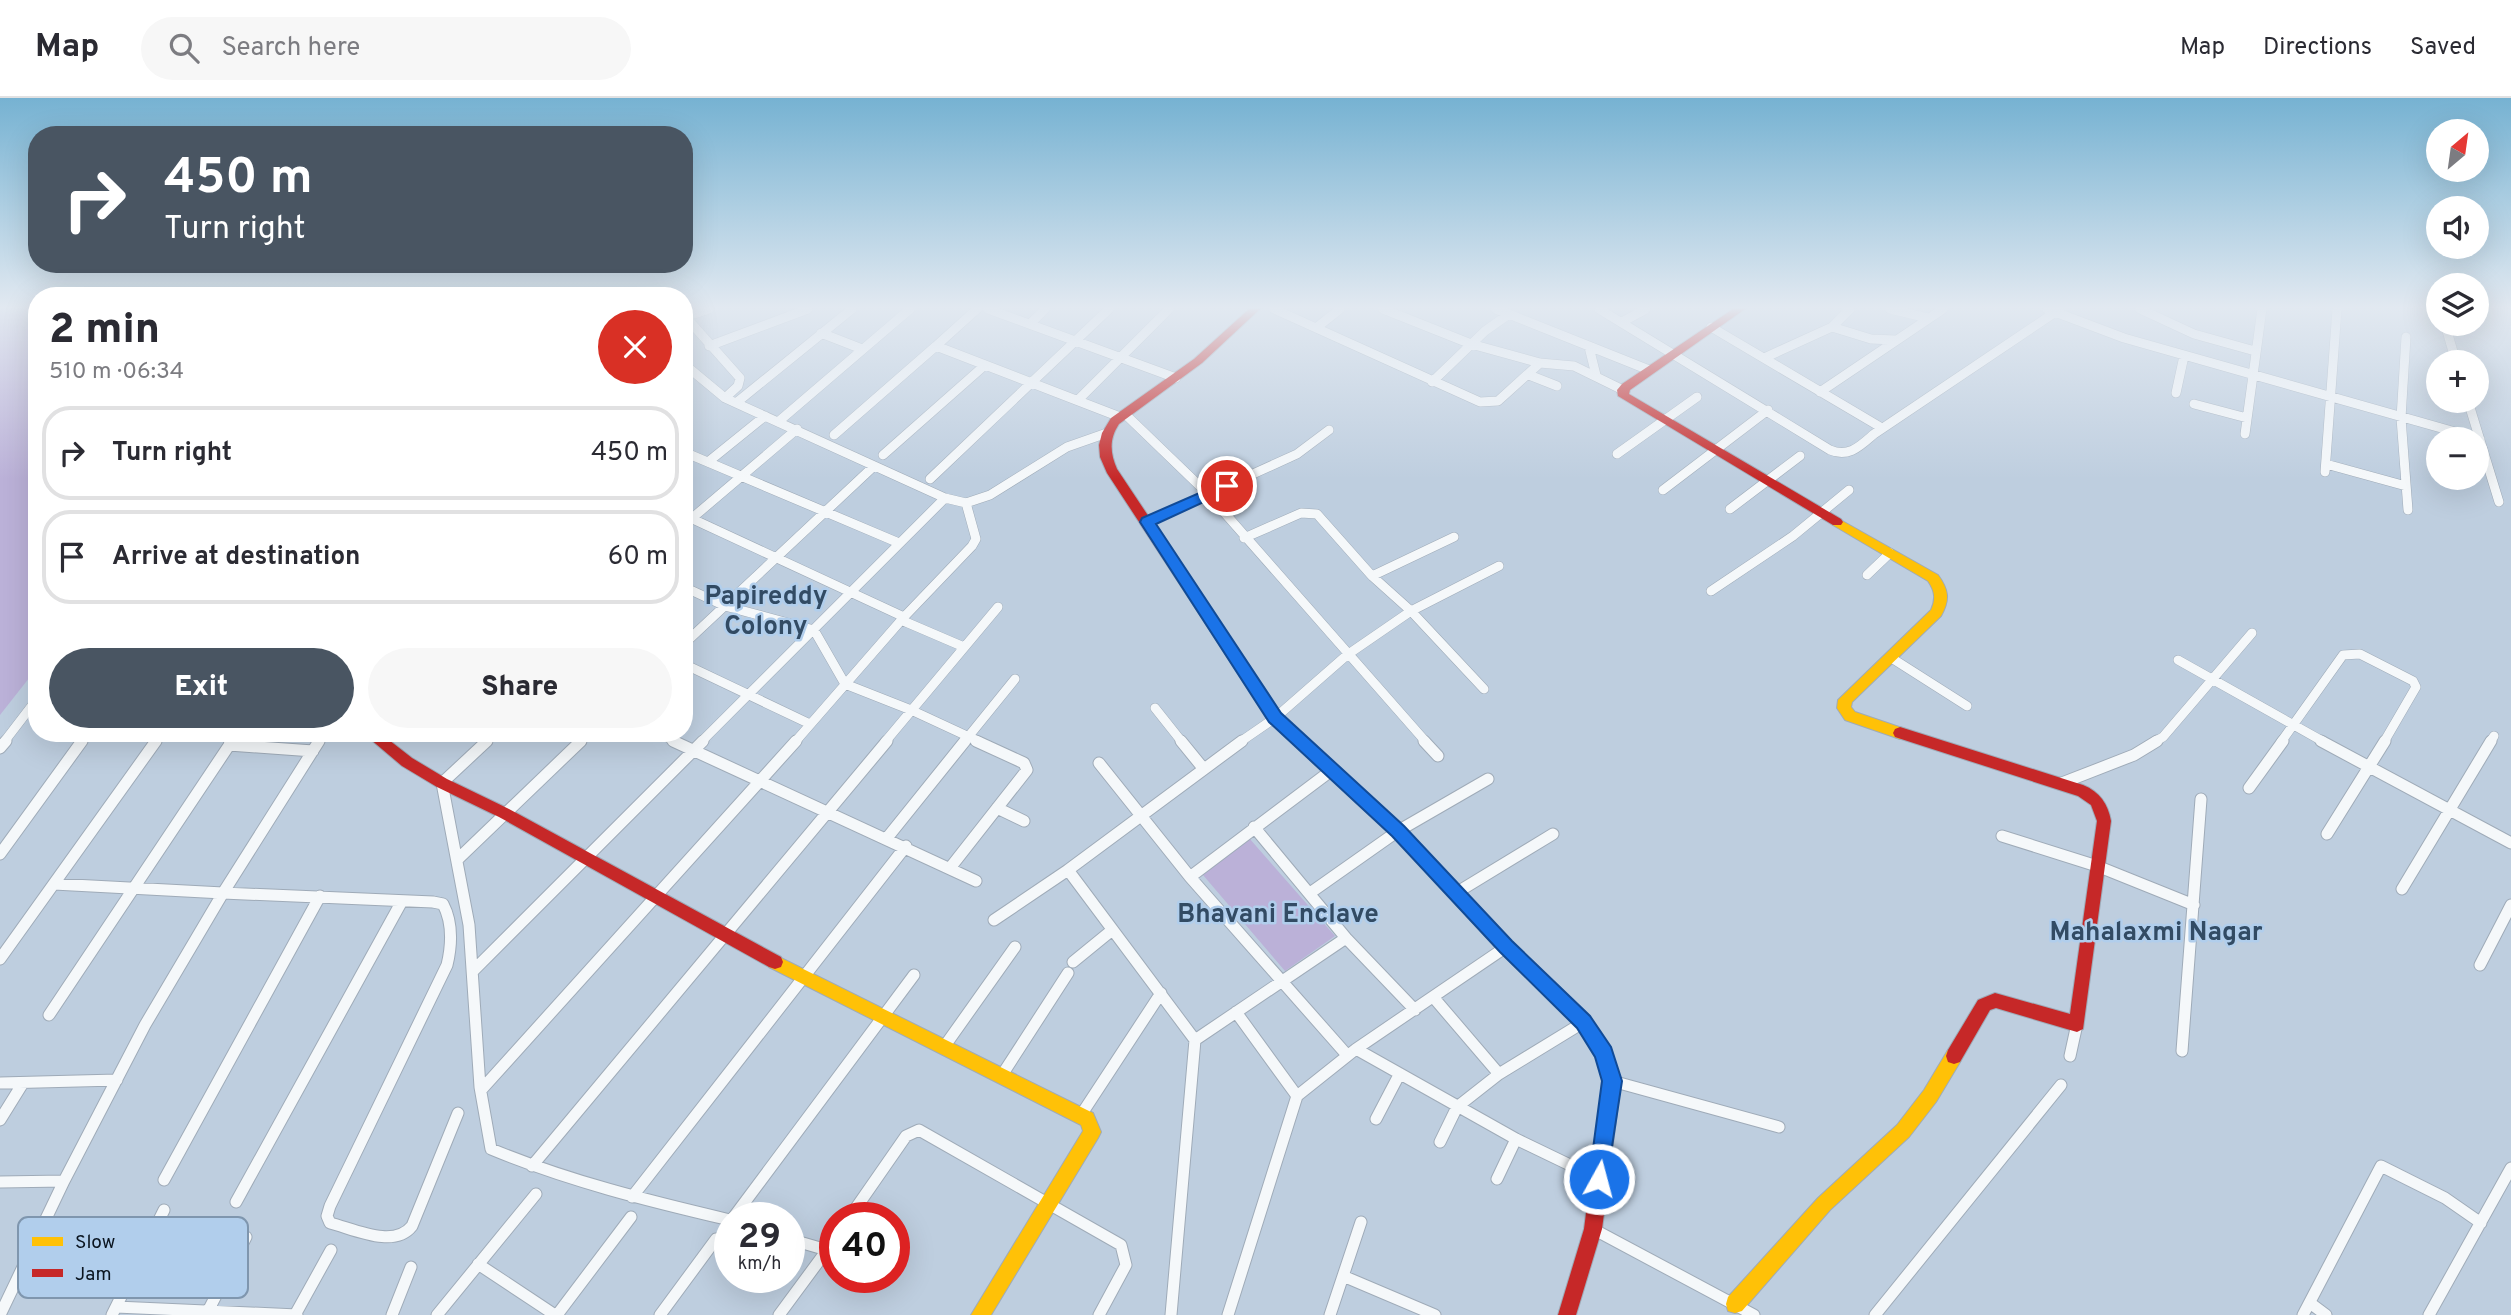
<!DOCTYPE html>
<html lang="en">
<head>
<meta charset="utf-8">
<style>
  body { margin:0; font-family:Overpass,sans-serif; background:#f7f7f7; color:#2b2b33; height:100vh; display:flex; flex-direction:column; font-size:26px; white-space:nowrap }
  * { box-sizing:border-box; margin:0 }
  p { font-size:23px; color:#7c7c81 }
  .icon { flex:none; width:38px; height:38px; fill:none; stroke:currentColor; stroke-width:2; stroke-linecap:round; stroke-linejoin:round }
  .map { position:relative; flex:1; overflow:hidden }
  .side { position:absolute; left:28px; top:189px; width:665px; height:455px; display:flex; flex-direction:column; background:#fff; border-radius:28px; box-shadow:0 7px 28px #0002 }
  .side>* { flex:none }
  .top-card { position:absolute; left:28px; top:28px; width:665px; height:147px; border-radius:28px; box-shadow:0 7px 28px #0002; background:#495562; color:#fff; overflow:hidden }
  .needle { width:46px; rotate:29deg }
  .tools { position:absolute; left:2426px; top:21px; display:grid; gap:14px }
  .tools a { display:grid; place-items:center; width:63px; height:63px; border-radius:50%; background:#fff; box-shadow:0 7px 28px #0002; font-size:35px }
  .speed { position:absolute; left:714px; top:1104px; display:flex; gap:14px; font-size:35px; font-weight:700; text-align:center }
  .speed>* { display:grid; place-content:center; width:91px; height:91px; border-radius:50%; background:#fff; box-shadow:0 7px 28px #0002; line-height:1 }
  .speed small { font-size:18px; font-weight:400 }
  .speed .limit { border:10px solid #d22; background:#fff; color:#111 }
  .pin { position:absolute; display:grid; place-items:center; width:60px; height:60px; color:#fff; margin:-30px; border:4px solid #fff; border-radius:50%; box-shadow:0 2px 7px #0007 }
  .me { position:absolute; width:77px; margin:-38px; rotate:7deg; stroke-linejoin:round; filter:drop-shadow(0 0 5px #0008) }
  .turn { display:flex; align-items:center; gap:24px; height:147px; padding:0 21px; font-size:32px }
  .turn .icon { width:91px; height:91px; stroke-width:2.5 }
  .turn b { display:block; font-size:49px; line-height:60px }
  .round { display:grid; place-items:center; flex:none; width:74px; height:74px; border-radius:37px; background:#f7f7f7 }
  .overview { display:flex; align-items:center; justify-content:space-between; height:119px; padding:0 21px }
  h1 { font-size:42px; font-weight:800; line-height:52px }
  .button { display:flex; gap:14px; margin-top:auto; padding:14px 21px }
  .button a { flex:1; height:80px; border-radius:42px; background:#495562; color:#fff; font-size:28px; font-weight:800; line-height:80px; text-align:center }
  .button a+a { background:#f7f7f7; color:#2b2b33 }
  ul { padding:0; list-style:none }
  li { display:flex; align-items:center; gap:21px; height:94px; margin:0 14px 10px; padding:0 7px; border:4px solid #e1e1e2; border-radius:28px }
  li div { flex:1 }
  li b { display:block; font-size:26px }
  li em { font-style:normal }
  header { display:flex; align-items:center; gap:42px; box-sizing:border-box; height:98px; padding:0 35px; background:#fff; border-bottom:2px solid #e1e1e2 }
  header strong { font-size:33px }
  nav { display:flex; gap:38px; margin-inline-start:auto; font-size:24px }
  .search { width:490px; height:63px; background:#f7f7f7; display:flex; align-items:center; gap:18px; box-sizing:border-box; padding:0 24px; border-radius:38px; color:#7c7c81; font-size:26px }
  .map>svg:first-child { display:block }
  .green { fill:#bbb1d8 }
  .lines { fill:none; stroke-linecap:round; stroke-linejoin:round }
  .street-far1-casing { stroke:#9fabb8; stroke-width:10 }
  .street-casing { stroke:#9fabb8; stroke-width:13 }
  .slow-casing { stroke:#9fabb8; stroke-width:2 }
  .jam-casing { stroke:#9fabb8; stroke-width:2 }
  .street-far1 { stroke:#f5f8fa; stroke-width:9 }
  .street { stroke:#f5f8fa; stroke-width:11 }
  .slow { fill:#ffc107; fill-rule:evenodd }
  .jam { fill:#c62828; fill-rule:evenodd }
  .route { fill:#1a73e8; stroke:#114b97; stroke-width:2 }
  .labels { text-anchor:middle; stroke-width:5; stroke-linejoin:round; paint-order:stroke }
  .neighbourhood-label { font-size:26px; font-weight:bold; fill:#324b64; stroke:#b1ceec }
  .key { fill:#b1ceec; stroke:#7f96ae; stroke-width:2 }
  .key-label { font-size:19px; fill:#0a141f }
</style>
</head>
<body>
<header>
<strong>Map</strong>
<div class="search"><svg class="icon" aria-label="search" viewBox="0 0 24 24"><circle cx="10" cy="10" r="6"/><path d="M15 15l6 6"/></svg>Search here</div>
<nav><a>Map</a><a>Directions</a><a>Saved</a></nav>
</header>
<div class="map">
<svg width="2511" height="1217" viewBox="0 0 2511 1217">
  <rect width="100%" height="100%" fill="#becedf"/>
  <path class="green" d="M 0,211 L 37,211 L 37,570 L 0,617 Z
    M 1249,740 L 1335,838 L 1285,873 L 1203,777 Z"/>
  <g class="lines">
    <g class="street-far1-casing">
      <path id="street-far1" d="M 977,211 L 936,248 L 1120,319
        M 988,211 L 1176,280
        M 1274,211 L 1480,304 L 1498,303 L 1540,265
        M 1383,211 L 1471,246 L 1540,265 L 1574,268 L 1623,292
        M 1496,211 L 1649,272
        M 1599,211 L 1830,352 C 1849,360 1860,348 1874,336 L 2060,211
        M 1890,211 L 1928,220
        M 2047,211 L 2124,240 L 2480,341
        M 2140,211 L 2194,236 L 2255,253
        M 684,217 L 740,280 L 738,288 L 725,300
        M 685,219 L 709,211
        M 1622,224 L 1646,211
        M 1030,226 L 1045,211
        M 2445,226 L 2456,264
        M 1711,229 L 1882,330
        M 1832,229 L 1871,241 L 1895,242
        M 1316,230 L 1340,211
        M 821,235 L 862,251
        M 2406,239 L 2401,320 L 2408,412
        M 709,248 L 808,211
        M 1589,249 L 1596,277
        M 1764,260 L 1832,229 L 1850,211
        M 684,266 L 725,300 L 945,400 L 966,405 L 990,397 L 1067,349 L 1104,336
        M 1529,277 L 1557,288
        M 1432,284 L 1485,233 L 1509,216
        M 1820,294 L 1943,211
        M 2176,295 L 2184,258
        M 1078,302 L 1169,211
        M 2468,303 L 2499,404
        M 736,305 L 852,211
        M 2194,306 L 2247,320
        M 1125,316 L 1208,396 L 1426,644
        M 778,324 L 910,211
        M 2245,336 L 2262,211
        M 834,337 L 936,248
        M 684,354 L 899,445
        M 1617,356 L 1697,299
        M 883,357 L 985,267
        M 708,364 L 765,318
        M 2326,366 L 2406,388
        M 2325,374 L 2337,211
        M 930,381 L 1109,211
        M 1663,392 L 1768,312
        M 1730,411 L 1800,358
        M 684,417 L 904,519
        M 1147,424 L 1297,356 L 1329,332
        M 684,427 L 797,331
        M 1867,477 L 1890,455
        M 1372,478 L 1454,439
        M 684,489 L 725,508 L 814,532 L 845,586 L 911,612 L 980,644
        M 1711,493 L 1793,438 L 1849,392
        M 901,522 L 964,549
        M 684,546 L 874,368
        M 1890,559 L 1967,608
        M 2178,562 L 2324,644
        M 684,566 L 810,626
        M 1484,591 L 1411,513 L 1499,468
        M 1155,610 L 1182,644
        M 658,635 L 677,644
        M 4,644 L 37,601
        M 81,644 L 88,635
        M 154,644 L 161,635
        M 231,644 L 237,635
        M 318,644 L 324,635
        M 485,644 L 495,635
        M 579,644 L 589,635
        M 701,644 L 945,400
        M 795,644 L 904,519 L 972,448 L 976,441 L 966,405
        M 885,644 L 998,509
        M 964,644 L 1015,581
        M 1240,644 L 1275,620 L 1347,557 L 1411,513 L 1372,478 L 1317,416 L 1301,415 L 1244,440
        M 2154,644 L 2163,639 L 2252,535
        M 2281,644 L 2343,557 L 2360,556 L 2413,583 L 2416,589 L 2384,644
        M 2490,644 L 2494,638"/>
    </g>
    <g class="street-casing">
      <path id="street" d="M 487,643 L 442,685 L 469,827 L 480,989 L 491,1051 C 568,1083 649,1103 730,1122
        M 673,643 L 976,783
        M 1181,643 L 1203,670
        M 1424,643 L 1438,658
        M 2321,643 L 2511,745
        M 229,647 L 313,653
        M 0,650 L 6,643
        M 1099,665 L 1190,779 L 1347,957
        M 2062,685 L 2134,657 L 2157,643
        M 2249,690 L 2283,643
        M 997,710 L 1024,723
        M 1254,729 L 1346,840 L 1415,912
        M 2327,736 L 2385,643
        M 2002,738 L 2097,768 L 2194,807
        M 887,740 L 965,643
        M 0,756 L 82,643
        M 458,761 L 581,643
        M 950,770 L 1027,672 L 1024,665 L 976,643
        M 1068,772 L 1195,942 L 1171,1217
        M 1190,779 L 1332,672
        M 2402,791 L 2491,643
        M 223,795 L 433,804 L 443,806 C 453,825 452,846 447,867 L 330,1108 L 327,1118 L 330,1125 C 354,1131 394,1151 412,1128 L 458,1015
        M 223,795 L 319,643
        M 1310,795 L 1398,733 L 1488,681
        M 1456,795 L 1553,736
        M 994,822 L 1068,772 L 1242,643
        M 0,861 L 156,643
        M 1073,864 L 1111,833
        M 2480,867 L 2511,807
        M 474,872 L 703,643
        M 1434,900 L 1499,976
        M 1236,914 L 1297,998
        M 49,917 L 232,643
        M 1195,942 L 1346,840
        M 944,949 L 1015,849
        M 1356,951 L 1516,1041 L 1599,1081
        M 2182,953 L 2201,701
        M 2070,958 L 2077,926
        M 1002,977 L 1068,875
        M 1612,983 L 1779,1029
        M 0,985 L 117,982
        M 482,991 L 796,643
        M 1081,1017 L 1161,895
        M 1376,1021 L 1399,977
        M 0,1022 L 23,985
        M 1440,1044 L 1457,1009 L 1499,976 L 1584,924
        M 532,1068 L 887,643
        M 1497,1081 L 1516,1041
        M 164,1082 L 320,798
        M 0,1084 L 64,1083
        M 632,1099 L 906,748
        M 236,1104 L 402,803
        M 733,1120 L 914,877
        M 849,1120 L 906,1038 L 919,1032 L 1121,1147 L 1126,1167 L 1099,1217
        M 1593,1131 L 1754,1217
        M 827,1152 L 835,1141
        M 478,1166 L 555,1217
        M 1343,1178 L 1435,1217
        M 2310,1205 L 2326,1217
        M 116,1209 L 297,1217
        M 0,1217 L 64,1083 L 145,927 L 223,795 L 54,786
        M 112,1217 L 164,1112
        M 206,1217 L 246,1139
        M 295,1217 L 331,1152
        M 392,1217 L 411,1169
        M 437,1217 L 536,1096
        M 557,1217 L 631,1119
        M 660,1217 L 716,1141
        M 779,1217 L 827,1152 L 789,1141
        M 1228,1217 L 1297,998 L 1356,951 L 1506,849
        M 1330,1217 L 1361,1124
        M 1875,1217 L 2061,987
        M 2303,1217 L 2381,1068 L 2445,1100 L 2481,1125
        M 2429,1217 L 2511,1070"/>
    </g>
    <g class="slow-casing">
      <path id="slow" d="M 1837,420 L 1938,477 C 1949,492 1950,502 1941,518 L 1852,604 L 1851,609 L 1855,614 L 1905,631 L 1907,635 L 1905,639 L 1900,641 L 1845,622 L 1837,610 L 1838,602 L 1931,512 C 1936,501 1935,493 1928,483 L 1833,427 L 1831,424 Z
        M 1321,657 L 1326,659 L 1403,729 L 1512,844 L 1588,917 L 1590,922 L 1588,927 L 1582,930 L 1576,927 L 1500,854 L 1393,737 L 1316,667 L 1314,663 L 1316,659 Z
        M 775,857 L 1093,1015 L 1101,1034 L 1098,1040 L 991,1217 L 971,1217 L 1083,1033 L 1081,1027 L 769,869 L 767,864 L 769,859 Z
        M 1954,950 L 1960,952 L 1962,958 L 1960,964 L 1936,1004 L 1909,1039 L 1830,1112 L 1742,1213 L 1735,1215 L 1728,1213 L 1726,1206 L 1728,1199 L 1818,1100 L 1897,1027 L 1924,992 L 1948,952 Z"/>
    </g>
    <g class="jam-casing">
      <path id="jam" d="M 1249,211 L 1260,211 L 1202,265 L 1119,326 C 1109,341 1110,355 1117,371 L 1280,616 L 1326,659 L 1328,663 L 1326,667 L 1316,667 L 1270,624 L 1107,375 L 1100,359 L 1099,347 L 1102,335 L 1111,320 L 1194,261 Z
        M 1733,211 L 1745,211 L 1630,292 L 1629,296 L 1841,421 L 1843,424 L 1841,427 L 1833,427 L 1618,298 L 1617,292 L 1622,286 Z
        M 1900,629 L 2083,687 C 2100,694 2108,706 2111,723 L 2083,931 L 2077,934 L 1996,910 L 1990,912 L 1960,964 L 1954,966 L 1948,964 L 1946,958 L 1948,952 L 1978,902 L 1995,895 L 2070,916 L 2097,723 L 2091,707 L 2078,698 L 1895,639 L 1893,635 L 1895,631 Z
        M 363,635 L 380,635 L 412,660 L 447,681 L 509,711 L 781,859 L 783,864 L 781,869 L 775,871 L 769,869 L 499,719 L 437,689 L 402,668 Z
        M 1582,914 L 1588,917 L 1610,949 L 1621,983 L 1602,1131 L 1576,1217 L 1558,1217 L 1584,1131 L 1603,983 L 1596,958 L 1574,922 L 1576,917 Z"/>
    </g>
    <use href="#street-far1" class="street-far1"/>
    <use href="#street" class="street"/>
    <use href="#slow" class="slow"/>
    <use href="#jam" class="jam"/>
  </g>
  <linearGradient id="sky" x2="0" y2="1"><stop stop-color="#76b2d2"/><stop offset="0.55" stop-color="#e2e9f1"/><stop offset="1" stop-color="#e2e9f1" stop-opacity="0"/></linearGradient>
  <rect width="2511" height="381" fill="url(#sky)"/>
  <path class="route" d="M 1227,383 L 1234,388 L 1232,391 L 1156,426 L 1281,615 L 1404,728 L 1512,843 L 1590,918 L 1611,949 L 1622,983 L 1606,1088 L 1599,1091 L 1592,1088 L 1589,1081 L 1602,983 L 1595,959 L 1577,930 L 1500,854 L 1392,738 L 1269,624 L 1140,424 L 1142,420 Z"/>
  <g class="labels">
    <g class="neighbourhood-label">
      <text x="766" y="506">Papireddy<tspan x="766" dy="30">Colony</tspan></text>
      <text x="1278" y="824">Bhavani Enclave</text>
      <text x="2156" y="842">Mahalaxmi Nagar</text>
    </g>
  </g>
  <rect x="18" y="1119" width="230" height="81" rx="10" class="key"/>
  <rect x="32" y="1139" width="31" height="9" fill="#ffc107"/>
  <rect x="32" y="1171" width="31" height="8" fill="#c62828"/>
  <g class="key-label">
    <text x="75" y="1150">Slow</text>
    <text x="75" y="1182">Jam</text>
  </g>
</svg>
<div class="tools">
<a><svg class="needle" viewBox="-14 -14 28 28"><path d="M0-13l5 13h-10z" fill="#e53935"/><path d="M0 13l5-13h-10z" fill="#7c7c81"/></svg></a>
<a><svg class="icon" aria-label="sound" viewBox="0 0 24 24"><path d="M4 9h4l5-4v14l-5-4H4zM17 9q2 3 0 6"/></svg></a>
<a><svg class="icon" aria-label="layers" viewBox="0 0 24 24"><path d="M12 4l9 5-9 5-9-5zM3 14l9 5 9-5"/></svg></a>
<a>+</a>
<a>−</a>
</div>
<div class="speed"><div>29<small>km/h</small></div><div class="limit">40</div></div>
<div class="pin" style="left:1227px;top:388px;background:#d93025"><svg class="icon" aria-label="arrive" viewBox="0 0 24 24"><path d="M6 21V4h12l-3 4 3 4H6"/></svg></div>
<svg class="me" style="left:1599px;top:1081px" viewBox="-20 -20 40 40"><circle r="17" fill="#1a73e8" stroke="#fff" stroke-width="3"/><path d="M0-11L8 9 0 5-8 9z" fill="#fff"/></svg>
<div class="top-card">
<div class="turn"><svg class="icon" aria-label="right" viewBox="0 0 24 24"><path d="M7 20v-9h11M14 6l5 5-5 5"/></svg><div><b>450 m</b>Turn right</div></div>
</div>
<section class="side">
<div class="overview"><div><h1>2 min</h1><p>510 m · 06:34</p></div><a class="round" style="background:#d93025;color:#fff"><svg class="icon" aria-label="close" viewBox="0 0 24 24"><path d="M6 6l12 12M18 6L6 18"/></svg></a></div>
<ul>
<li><svg class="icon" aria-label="right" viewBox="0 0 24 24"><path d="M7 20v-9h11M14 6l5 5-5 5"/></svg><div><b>Turn right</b></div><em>450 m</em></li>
<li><svg class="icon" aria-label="arrive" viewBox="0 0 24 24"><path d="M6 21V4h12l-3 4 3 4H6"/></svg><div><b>Arrive at destination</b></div><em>60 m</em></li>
</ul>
<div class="button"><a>Exit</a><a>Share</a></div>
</section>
</div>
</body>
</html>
